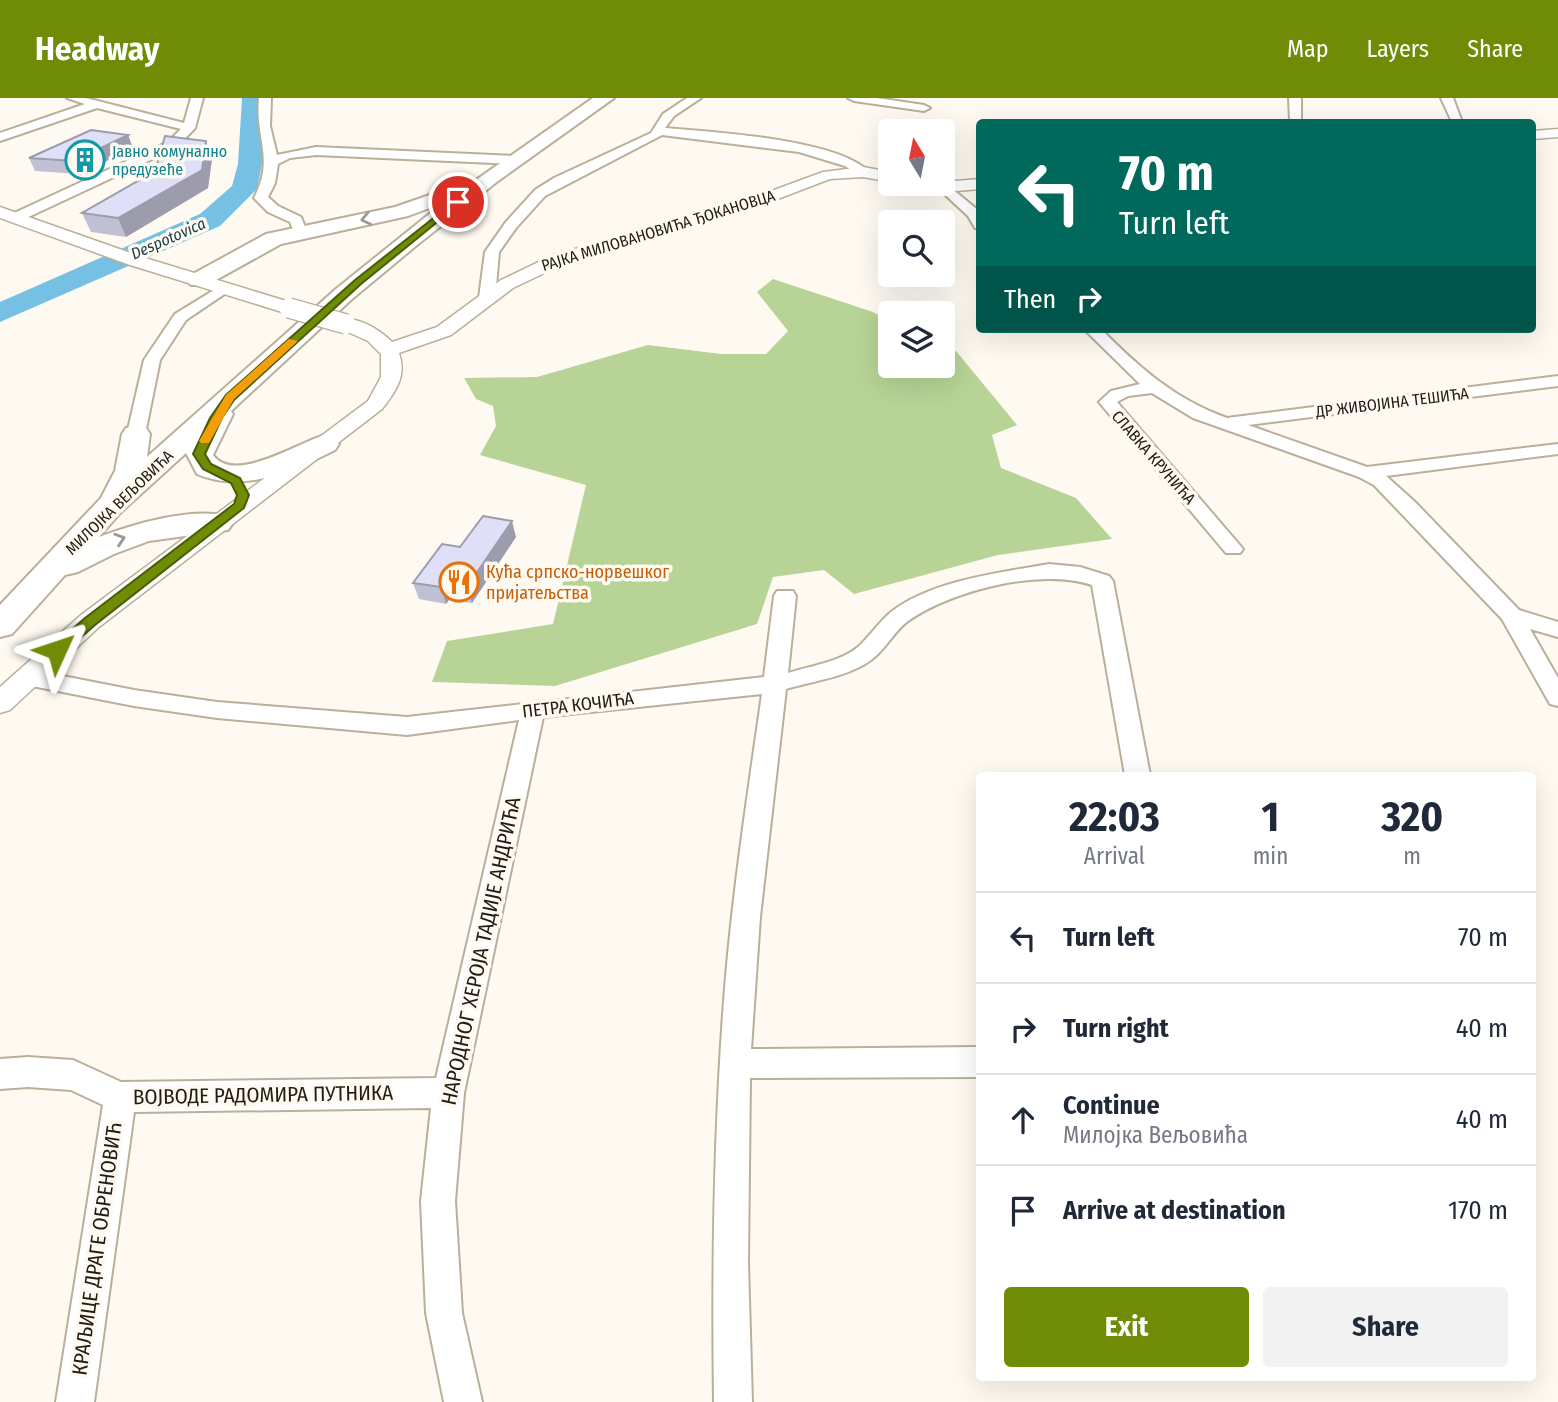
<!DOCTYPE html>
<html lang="en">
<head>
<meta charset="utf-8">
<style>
  body { margin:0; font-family:"Fira Sans Condensed",sans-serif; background:#f2f2f3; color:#1f2937; height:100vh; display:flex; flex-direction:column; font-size:26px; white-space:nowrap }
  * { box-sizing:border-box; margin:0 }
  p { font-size:23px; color:#747a83 }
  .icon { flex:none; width:38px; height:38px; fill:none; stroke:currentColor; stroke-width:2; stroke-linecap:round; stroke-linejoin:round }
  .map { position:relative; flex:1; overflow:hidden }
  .details { position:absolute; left:976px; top:674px; width:560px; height:609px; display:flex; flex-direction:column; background:#fff; border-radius:7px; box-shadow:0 7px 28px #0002 }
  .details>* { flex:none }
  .top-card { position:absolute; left:976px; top:21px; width:560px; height:214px; border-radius:7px; box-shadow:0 7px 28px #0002; background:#00695c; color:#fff; overflow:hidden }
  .needle { width:46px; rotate:350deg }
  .controls { position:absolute; left:878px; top:21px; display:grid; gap:14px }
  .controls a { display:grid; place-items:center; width:77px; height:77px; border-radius:7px; background:#fff; box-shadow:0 7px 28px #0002; font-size:35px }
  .pin { position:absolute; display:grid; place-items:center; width:60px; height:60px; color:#fff; margin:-30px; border:4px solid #fff; border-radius:50%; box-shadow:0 2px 7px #0007 }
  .me { position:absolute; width:77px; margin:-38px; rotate:48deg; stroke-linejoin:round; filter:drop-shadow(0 0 5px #0008) }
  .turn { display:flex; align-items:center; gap:24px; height:147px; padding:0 28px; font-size:32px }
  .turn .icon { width:91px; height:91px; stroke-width:2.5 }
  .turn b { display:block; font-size:49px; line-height:60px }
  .then { display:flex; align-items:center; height:66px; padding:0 28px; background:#0003; gap:14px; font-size:26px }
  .eta { display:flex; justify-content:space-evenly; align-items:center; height:119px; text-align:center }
  .eta b { font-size:42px; font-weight:700; line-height:49px }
  .cta { display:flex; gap:14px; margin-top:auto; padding:14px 28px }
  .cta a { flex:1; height:80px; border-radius:7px; background:#708c06; color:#fff; font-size:28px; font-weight:700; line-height:80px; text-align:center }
  .cta a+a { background:#f2f2f3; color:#1f2937 }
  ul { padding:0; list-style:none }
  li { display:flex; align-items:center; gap:21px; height:91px; padding:0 28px; border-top:2px solid #e0e1e3 }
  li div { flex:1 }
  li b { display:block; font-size:26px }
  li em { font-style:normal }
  header { display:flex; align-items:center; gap:42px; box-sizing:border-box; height:98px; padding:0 35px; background:#708c06; color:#fff }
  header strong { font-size:33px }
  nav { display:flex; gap:38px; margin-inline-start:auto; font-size:24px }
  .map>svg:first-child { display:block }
  .forest { fill:#b7d496 }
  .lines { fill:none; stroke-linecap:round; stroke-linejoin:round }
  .river { fill:#76c1e3; fill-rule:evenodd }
  .minor-casing { stroke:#baaf99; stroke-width:4 }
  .tertiary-casing { stroke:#baaf99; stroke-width:3 }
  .primary-casing { stroke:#baaf99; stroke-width:4 }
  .minor { fill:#fff; fill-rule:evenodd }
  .tertiary { fill:#fff; fill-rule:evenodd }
  .primary { fill:#fff; fill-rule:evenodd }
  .tertiary-bridge-casing { stroke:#baaf99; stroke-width:22; stroke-linecap:butt }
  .tertiary-bridge { stroke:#fff; stroke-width:19 }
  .wall { fill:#c0c0d4 }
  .shaded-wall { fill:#9c9cad }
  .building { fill:#dfdff7; stroke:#9c9cad; stroke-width:2 }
  .oneway { stroke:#9b9996 }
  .route { fill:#708c06; stroke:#495b04; stroke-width:2 }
  .slow { fill:#f59e0b }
  .labels { text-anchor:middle; stroke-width:7; stroke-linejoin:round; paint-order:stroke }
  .far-culture-label { font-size:16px; fill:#0d838f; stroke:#fffaf1; text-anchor:start }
  .far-street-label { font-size:16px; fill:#211d15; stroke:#fffaf1 }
  .far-water-label { font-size:16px; font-style:italic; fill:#173948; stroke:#fffaf1 }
  .food-label { font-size:18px; fill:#c56008; stroke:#fffaf1; text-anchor:start }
  .street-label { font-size:18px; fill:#211d15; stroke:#fffaf1 }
  .near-street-label { font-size:21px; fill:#211d15; stroke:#fffaf1 }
</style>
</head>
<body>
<header>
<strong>Headway</strong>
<nav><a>Map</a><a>Layers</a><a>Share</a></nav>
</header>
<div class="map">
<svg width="1558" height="1304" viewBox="0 0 1558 1304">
  <rect width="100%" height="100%" fill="#fffaf1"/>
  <path class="forest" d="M 773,181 L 870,213 L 891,222 L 891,268 L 943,268 L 943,247 L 956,253 L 1017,327 L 992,337 L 1001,370 L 1076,400 L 1112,441 L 998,457 L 854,496 L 824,472 L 773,479 L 757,526 L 555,588 L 432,584 L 447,543 L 553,526 L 586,387 L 480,357 L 496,328 L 493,308 L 476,301 L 464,280 L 537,279 L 648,247 L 721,256 L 766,256 L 788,233 L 757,194 Z"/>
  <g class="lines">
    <path class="river" d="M 242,0 L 264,0 L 262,66 L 257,91 L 220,128 L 0,224 L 0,204 L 200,116 L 232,88 L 238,66 Z"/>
    <g class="minor-casing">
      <path id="minor" d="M 67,0 L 86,0 L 184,25 L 191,0 L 203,0 L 195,30 L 176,50 L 22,122 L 12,122 L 12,116 L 168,44 L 181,31 L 97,10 L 0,43 L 0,35 L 85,6 Z
        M 259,0 L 271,0 L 270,28 L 277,57 L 316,49 L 516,58 L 522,62 L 516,66 L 316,57 L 290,60 L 278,66 L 275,85 L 268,99 L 278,108 L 301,119 L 307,134 L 300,138 L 295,137 L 290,124 L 268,114 L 254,100 C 275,60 255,41 259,0 Z
        M 687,0 L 701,0 L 674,18 L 665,30 C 712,34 838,41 869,74 L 867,77 L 859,77 L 845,68 L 799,54 L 662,37 L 545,98 L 516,130 L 499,154 L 495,200 L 492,203 L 482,203 L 479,200 L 485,154 L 506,124 L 535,92 L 554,80 L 651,35 L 663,16 Z
        M 848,0 L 877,0 L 924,7 L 930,10 L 924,13 L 854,3 Z
        M 1289,0 L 1301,0 L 1301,24 L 1290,24 Z
        M 1441,0 L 1453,0 L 1462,24 L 1452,24 Z
        M 945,85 L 979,113 L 980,131 L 975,130 L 968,118 L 940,92 L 940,86 Z
        M 224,186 L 229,187 L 231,190 L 229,193 L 186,222 L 160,262 L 145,336 L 136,341 L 130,340 L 127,336 L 144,262 L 175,216 Z
        M 1084,231 L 1101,231 C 1138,269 1176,302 1227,320 L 1558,278 L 1558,288 L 1248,327 L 1367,369 L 1558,346 L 1558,356 L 1386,378 L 1415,404 L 1519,512 L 1558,524 L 1558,539 L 1530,531 L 1558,580 L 1558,608 L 1550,606 L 1502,521 L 1374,387 L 1359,379 L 1193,320 L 1152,295 L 1128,298 L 1117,304 L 1243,451 L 1240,455 L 1226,455 L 1099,304 L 1111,293 L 1140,286 Z
        M 1049,466 L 1080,469 L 1109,478 L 1113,483 L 1150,677 L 1125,677 L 1092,487 C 1040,470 953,492 908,523 C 894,533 886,551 871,562 C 848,579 813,583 786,591 L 760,819 L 751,951 L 980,949 L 980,979 L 750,980 L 748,1165 L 752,1304 L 714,1304 C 712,1166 714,1028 725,890 C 733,792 748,694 762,596 L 543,619 L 464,995 L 455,1103 L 462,1215 L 482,1304 L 444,1304 L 426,1215 L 421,1103 L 431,1010 L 134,1014 L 94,1304 L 56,1304 L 103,1007 L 71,992 L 28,989 L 0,991 L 0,961 L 28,959 L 73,962 L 121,984 L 436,980 L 519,622 L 407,637 L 217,620 L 134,608 L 27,587 L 19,585 L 16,579 L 19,573 L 27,571 L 134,592 L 217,604 L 407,619 L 764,579 L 774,498 L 777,493 L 793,493 L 796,498 L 788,575 C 810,568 840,564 858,549 C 870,538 879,524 891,514 C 933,482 999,475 1049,466 Z"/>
    </g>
    <g class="tertiary-casing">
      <path id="tertiary" d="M 1558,31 L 1558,39 L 1533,41 L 1533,33 Z
        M 863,69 L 891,74 L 891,84 L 863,79 L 830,81 L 767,105 L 563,166 L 513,190 L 451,237 L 399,255 C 407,278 396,293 382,311 L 99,529 L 10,612 L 0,615 L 0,589 L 81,517 L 368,303 L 381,279 L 381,256 L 368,243 L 339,230 L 336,226 L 339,222 C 357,217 380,232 392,244 L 437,229 L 501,182 L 551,158 L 755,99 L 823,74 Z
        M 980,81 L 980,91 L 945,94 L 921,89 L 918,86 Z
        M 0,109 L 142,159 L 296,206 L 298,210 L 289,216 L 282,214 L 130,167 L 0,120 Z"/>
    </g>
    <g class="primary-casing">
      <path id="primary" d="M 593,0 L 614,0 L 498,83 L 417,147 L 352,201 L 231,313 L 233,316 L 213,357 C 234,387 299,344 325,337 L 335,340 L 339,346 L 335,352 C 293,373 243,396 197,376 L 186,355 L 120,415 L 99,439 C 134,426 191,409 228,418 L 233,425 L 228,432 L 149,443 L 114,456 L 78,474 L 65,477 L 12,536 L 0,539 L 0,507 L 101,400 L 115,373 L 122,336 L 126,330 L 136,328 L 146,330 L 150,336 L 147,359 L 336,191 L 443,105 L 408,118 L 281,146 L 207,187 L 191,187 L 187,182 L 191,177 L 266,136 L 395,109 L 450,90 L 459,94 Z"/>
    </g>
    <use href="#minor" class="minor"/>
    <use href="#tertiary" class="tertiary"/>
    <use href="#primary" class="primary"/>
    <g class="tertiary-bridge-casing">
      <path id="tertiary-bridge" d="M 289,210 L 346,226"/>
    </g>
    <use href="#tertiary-bridge" class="tertiary-bridge"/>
  </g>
  <path class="wall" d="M 128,37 L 133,50 L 80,76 L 35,73 L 29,60 Z
    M 212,61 L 208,90 L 126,139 L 91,134 L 82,115 Z
    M 516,439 L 472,505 L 449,502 L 446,506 L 419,501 L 413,485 L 460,449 Z"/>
  <path class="shaded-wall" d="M 128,37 L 133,50 L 80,76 L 74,63 Z
    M 206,43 L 212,61 L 208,90 L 126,139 L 118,120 Z
    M 512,423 L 516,439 L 472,505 L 467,489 Z
    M 444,485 L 449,502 L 446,506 L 441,489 Z"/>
  <path class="building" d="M 91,32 L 128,37 L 74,63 L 29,60 Z
    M 165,38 L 206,43 L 202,72 L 118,120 L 82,115 L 155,73 Z
    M 483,418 L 512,423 L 467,489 L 444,485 L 441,489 L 413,485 L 442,446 L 460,449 Z"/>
  <defs><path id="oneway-chevron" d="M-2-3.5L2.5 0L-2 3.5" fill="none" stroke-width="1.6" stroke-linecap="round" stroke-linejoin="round" transform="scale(1.75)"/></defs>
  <g class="oneway">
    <use href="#oneway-chevron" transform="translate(366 121) rotate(168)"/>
    <use href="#oneway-chevron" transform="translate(120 441) rotate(-18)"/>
  </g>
  <path class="route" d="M 455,103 L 462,104 L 361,186 L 234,302 L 222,320 L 205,356 L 211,366 L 240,380 L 249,397 L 244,410 L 95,527 L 62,556 L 52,556 L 50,552 L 52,549 L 85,520 L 234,406 L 237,397 L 231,385 L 203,371 L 193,356 L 210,320 L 226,297 L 355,182 Z"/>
  <path class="slow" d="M 289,241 L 298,243 L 234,301 L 209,345 L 201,345 L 199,343 L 226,297 Z"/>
  <defs>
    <g id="building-ring" transform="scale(2.0125)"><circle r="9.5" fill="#fffaf1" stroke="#0f9aa8" stroke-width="1.5"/><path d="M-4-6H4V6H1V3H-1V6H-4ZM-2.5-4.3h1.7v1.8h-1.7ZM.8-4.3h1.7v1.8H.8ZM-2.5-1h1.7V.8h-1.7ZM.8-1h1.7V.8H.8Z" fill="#0f9aa8"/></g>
    <g id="restaurant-ring" transform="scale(2.0125)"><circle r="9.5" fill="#fffaf1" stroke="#e8710a" stroke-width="1.5"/><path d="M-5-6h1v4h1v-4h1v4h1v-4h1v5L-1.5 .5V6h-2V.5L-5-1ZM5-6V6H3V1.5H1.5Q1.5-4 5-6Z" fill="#e8710a"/></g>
  </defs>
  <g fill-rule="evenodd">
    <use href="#building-ring" x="85" y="62"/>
    <use href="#restaurant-ring" x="459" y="484"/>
  </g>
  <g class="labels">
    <g class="far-culture-label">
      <text x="112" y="59">Јавно комунално<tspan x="112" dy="18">предузеће</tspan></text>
    </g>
    <g class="far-street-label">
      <text transform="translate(658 132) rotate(-17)" y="6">РАЈКА МИЛОВАНОВИЋА ЂОКАНОВЦА</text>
      <text transform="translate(1392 304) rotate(-7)" y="6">ДР ЖИВОЈИНА ТЕШИЋА</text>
      <text transform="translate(1154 359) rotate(49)" y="6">СЛАВКА КРУНИЋА</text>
      <text transform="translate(119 404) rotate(-44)" y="6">МИЛОЈКА ВЕЉОВИЋА</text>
    </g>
    <g class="far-water-label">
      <text transform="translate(168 140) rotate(-24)" y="6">Despotovica</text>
    </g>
    <g class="food-label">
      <text x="486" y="480">Кућа српско-норвешког<tspan x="486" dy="21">пријатељства</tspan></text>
    </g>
    <g class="street-label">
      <text transform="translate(578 607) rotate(-7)" y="6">ПЕТРА КОЧИЋА</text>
    </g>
    <g class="near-street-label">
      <text transform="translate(481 853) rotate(-78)" y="7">НАРОДНОГ ХЕРОЈА ТАДИЈЕ АНДРИЋА</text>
      <text transform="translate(263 997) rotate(-1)" y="7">ВОЈВОДЕ РАДОМИРА ПУТНИКА</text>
      <text transform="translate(97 1151) rotate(-82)" y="7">КРАЉИЦЕ ДРАГЕ ОБРЕНОВИЋ</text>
    </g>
  </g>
</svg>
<div class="controls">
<a><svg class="needle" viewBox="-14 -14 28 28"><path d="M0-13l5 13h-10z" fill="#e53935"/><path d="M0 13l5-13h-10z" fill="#747a83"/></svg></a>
<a><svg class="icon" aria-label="search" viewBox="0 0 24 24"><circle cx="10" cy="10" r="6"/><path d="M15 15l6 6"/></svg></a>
<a><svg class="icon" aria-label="layers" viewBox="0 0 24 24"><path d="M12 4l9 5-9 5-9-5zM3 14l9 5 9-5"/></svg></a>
</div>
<div class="pin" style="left:458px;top:104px;background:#d93025"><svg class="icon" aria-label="arrive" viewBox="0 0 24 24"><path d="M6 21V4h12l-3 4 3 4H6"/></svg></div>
<svg class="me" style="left:57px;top:552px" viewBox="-20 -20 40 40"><path d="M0-17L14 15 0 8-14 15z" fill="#708c06" stroke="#fff" stroke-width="4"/></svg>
<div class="top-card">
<div class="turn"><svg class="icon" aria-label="left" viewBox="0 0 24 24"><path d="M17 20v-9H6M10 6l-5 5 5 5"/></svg><div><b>70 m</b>Turn left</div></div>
<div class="then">Then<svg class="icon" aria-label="right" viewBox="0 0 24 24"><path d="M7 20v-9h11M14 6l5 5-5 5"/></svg></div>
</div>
<section class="details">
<div class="eta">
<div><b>22:03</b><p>Arrival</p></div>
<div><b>1</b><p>min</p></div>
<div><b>320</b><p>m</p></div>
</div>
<ul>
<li><svg class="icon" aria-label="left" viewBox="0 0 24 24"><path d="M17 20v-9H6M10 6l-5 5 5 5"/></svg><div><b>Turn left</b></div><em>70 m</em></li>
<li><svg class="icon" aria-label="right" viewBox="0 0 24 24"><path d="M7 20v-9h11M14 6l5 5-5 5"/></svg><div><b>Turn right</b></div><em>40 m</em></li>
<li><svg class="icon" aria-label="ahead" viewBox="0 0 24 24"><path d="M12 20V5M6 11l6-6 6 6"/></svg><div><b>Continue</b><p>Милојка Вељовића</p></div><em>40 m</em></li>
<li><svg class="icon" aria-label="arrive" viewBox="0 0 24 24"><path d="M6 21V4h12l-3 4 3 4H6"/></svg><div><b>Arrive at destination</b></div><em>170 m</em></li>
</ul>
<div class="cta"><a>Exit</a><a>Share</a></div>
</section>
</div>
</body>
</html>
